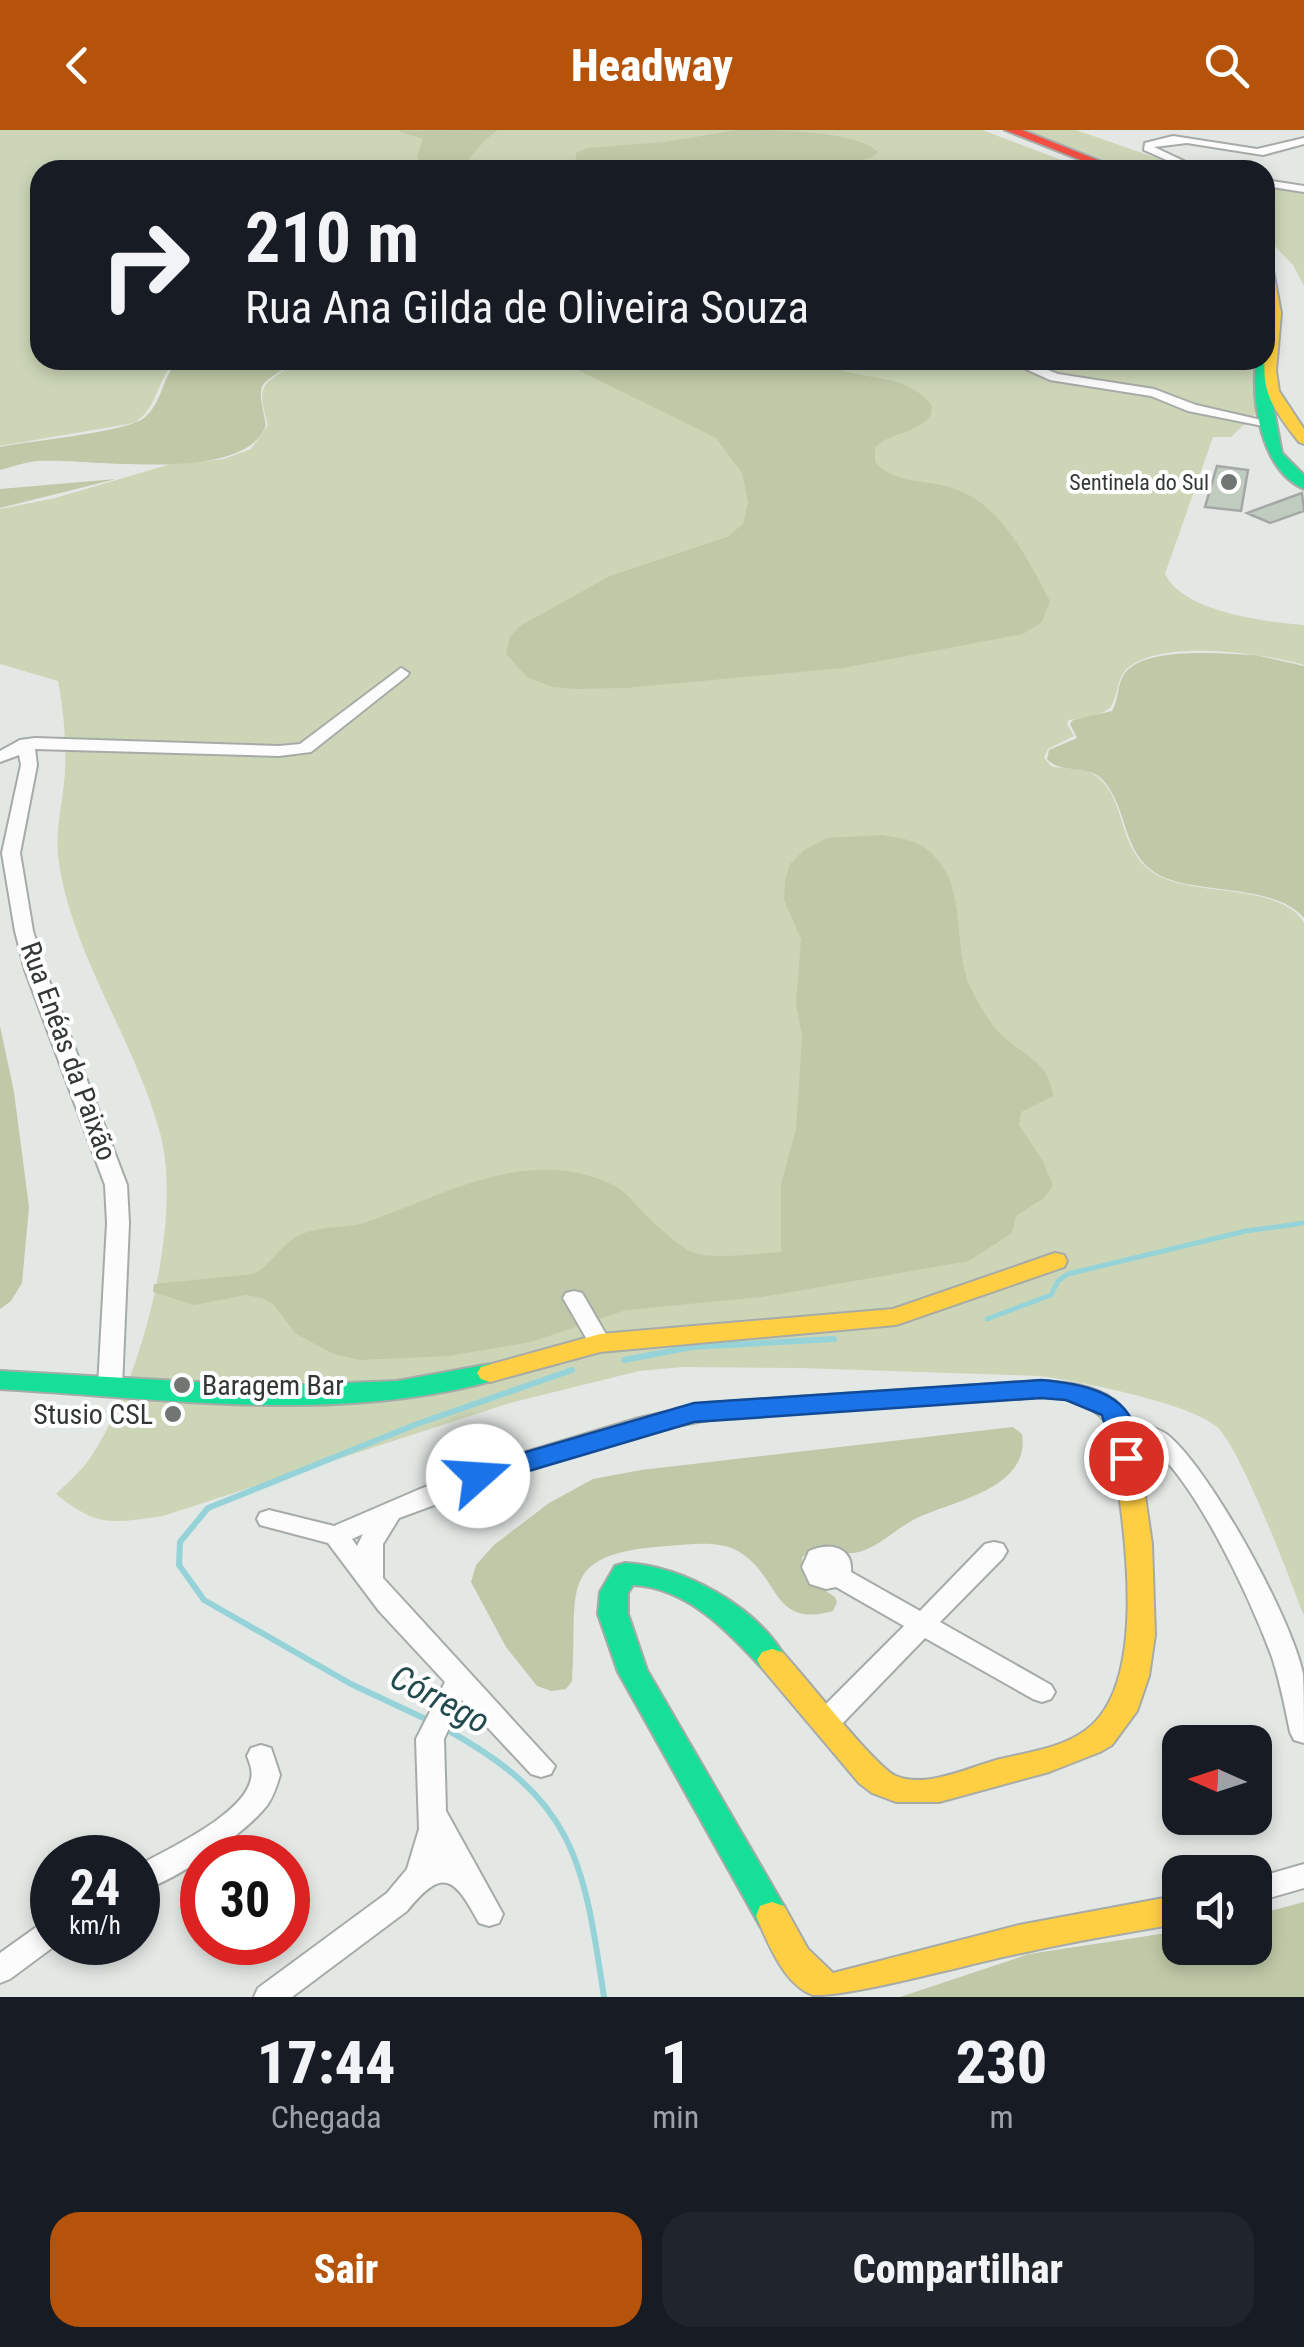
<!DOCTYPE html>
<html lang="pt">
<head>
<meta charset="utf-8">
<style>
  body { margin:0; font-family:"Roboto Condensed",sans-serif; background:#20242c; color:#f1f3f6; height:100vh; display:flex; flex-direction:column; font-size:38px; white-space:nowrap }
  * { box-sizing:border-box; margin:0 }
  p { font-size:32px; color:#9ea1a6 }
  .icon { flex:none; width:55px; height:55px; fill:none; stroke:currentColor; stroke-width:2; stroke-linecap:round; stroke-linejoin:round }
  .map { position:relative; height:1867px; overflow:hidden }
  .sheet { display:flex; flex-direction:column; background:#171b24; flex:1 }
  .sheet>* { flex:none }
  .hud { position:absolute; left:30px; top:30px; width:1245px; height:210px; border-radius:30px; box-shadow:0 5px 15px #0003; background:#171b24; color:#f1f3f6; overflow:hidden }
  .needle { width:65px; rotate:273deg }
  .buttons { position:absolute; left:1162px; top:1595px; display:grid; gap:20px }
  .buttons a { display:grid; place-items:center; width:110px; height:110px; border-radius:20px; background:#171b24; box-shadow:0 5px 15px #0003; font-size:50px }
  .speed { position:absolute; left:30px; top:1705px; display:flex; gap:20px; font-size:50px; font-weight:700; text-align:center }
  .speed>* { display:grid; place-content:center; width:130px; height:130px; border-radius:50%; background:#171b24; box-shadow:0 5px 15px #0003; line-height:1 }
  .speed small { font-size:25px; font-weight:400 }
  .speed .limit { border:15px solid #d22; background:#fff; color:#111 }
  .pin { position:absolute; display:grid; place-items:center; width:85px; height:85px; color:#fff; margin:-42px; border:5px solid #fff; border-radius:50%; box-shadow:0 2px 10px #0007 }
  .me { position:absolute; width:110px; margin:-55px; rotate:71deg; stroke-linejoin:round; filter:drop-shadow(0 0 8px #0008) }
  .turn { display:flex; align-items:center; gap:35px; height:210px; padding:0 50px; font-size:45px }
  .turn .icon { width:130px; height:130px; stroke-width:2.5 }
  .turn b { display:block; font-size:70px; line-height:85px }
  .eta { display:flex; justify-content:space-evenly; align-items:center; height:170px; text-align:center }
  .eta b { font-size:60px; font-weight:800; line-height:70px }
  .button { display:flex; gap:20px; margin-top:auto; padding:20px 50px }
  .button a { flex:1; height:115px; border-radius:30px; background:#b45309; color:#fff; font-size:40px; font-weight:800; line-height:115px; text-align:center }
  .button a+a { background:#20242c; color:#f1f3f6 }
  header { display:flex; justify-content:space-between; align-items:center; height:130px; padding:0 50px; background:#b45309; color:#fff; font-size:45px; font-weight:800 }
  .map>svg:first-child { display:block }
  .green { fill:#ccd6b7 }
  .forest { fill:#bfc9a7 }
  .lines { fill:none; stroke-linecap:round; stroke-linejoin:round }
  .stream-far1 { stroke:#96d3d8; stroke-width:5 }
  .stream { stroke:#96d3d8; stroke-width:6 }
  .building { fill:#c1ccc1; stroke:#a4a8a5; stroke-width:2.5 }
  .street-casing { stroke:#a7aba8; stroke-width:4 }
  .fast-casing { stroke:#a7aba8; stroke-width:4 }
  .slow-casing { stroke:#a7aba8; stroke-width:4 }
  .jam-casing { stroke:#a7aba8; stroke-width:4 }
  .street { fill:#fbfcfb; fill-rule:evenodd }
  .fast { fill:#16e098; fill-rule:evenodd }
  .slow { fill:#ffcf43; fill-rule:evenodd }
  .jam { fill:#f24e42; fill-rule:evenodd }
  .route { fill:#1a73e8; stroke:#114b97; stroke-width:2.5 }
  .poi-dot { fill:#717673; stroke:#fff; stroke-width:4 }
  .labels { text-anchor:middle; stroke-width:8; stroke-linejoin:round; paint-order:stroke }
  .far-poi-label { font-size:22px; fill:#333835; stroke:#fff; text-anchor:end }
  .street-label { font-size:28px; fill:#333835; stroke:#fff }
  .poi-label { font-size:28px; fill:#333835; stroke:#fff; text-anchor:start }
  .near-water-label { font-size:35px; font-style:italic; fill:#234b4f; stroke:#fff }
</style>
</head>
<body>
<header><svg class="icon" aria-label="back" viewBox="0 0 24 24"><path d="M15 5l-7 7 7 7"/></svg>Headway<svg class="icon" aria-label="search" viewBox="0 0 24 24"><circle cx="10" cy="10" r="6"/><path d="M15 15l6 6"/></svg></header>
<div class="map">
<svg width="1304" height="1867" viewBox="0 0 1304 1867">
  <rect width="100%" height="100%" fill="#e3e8e5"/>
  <path class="green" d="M 0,0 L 982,0 L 1088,40 L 40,40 L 40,230 L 177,230 C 156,248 159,278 134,293 L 0,316 Z
    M 1025,0 L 1076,0 L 1191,40 L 1130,40 Z
    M 1265,55 L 1304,61 L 1304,156 L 1293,135 L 1265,106 Z
    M 298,230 L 1256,230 L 1260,280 L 1231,307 L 1213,307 L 1165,444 C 1183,482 1266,492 1304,495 L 1304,535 C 1264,523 1164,509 1129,537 C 1116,547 1119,565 1110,578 L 1097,586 L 1069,590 L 1067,594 L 1074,606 L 1048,619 L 1044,628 L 1051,636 C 1065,640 1083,636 1096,646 C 1130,671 1114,723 1161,747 C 1199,766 1283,754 1304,793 L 1304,1486 C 1290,1449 1241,1319 1217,1297 C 1190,1273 1078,1251 1040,1246 L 800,1238 L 683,1237 L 639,1241 L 510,1273 L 163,1386 C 112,1393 98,1398 56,1364 C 67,1353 79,1343 88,1331 C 140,1257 184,1091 160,1003 C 136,913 73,826 59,733 C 54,702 63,673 65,642 C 66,611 64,582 58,551 L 0,534 L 0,379 L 55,368 L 171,334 L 224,329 L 251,319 L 268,295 C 254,249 266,256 298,230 Z"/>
  <path class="forest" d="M 498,0 C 462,25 473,48 422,38 L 417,26 L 423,9 L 398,1 Z
    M 737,0 C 771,0 857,0 878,22 L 872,27 L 831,40 L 575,40 L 576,23 L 587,18 L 665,12 Z
    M 179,230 L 296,230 C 258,259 256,246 266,295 C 245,355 89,328 38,331 C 25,332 12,337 0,340 L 0,317 C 28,311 128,302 144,288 C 163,273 161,247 179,230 Z
    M 558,230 L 819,230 C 852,254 905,238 932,276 L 931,285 C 916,305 891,301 875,318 L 875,332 C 895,355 929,349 955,359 C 1002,375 1028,430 1050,471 L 1042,492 L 1023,504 L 843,538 L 626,558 L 575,559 L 552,557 L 527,547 L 506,524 L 510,506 L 520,496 L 610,446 L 727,407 L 743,394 L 748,372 L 742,343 L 716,308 Z
    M 116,349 L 0,378 L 0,359 Z
    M 1212,523 L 1255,525 L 1304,536 L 1304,788 C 1277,756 1209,763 1171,750 C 1119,732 1132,683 1103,650 C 1087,633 1061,645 1047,629 L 1049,620 L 1077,608 L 1070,594 L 1073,590 L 1112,581 C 1119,570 1117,553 1125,543 C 1142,522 1188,523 1212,523 Z
    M 881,705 C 907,709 924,711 940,733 C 966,767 953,821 971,859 C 978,872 986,887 996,899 C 1017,924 1049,928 1053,966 L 1021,982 L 1019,995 L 1043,1031 L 1053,1056 L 1044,1068 L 1016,1086 L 1012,1103 L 969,1131 L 762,1167 L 626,1180 L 531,1212 L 449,1226 L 360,1230 L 334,1224 L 296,1204 L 273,1174 L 262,1168 L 246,1165 L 194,1175 L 153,1162 L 154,1154 L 254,1144 C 272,1134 282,1113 300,1105 C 321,1095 345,1099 367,1092 C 444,1065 526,1016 609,1053 C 627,1061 635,1075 648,1087 C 657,1096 679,1116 690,1121 C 709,1131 758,1123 781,1122 L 781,1054 L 796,999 L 802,907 L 796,873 L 801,809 L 784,770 L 785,750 L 790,734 L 804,720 L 827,708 Z
    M 0,896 L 14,962 L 29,1077 L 22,1153 L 11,1171 L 0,1179 Z
    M 1013,1297 L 1022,1304 C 1031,1360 950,1371 915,1389 C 897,1398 881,1415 862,1421 C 843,1428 819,1414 802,1427 L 804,1447 L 835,1467 L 837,1472 L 833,1481 C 774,1498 780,1451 744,1425 C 724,1409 692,1414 668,1416 C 553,1423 579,1462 572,1551 L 566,1559 L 551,1561 L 537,1556 L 506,1517 L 471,1452 L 476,1435 L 494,1415 L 549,1373 L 593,1349 L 641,1340 Z
    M 1304,1772 L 1304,1867 L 900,1867 L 1029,1824 L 1180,1801 L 1180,1818 L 1255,1818 L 1255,1785 Z"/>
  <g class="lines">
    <path class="stream-far1" d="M 987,1189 L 1051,1165 L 1058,1151 L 1068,1144 L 1246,1101 L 1304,1093"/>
    <path class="stream" d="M 624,1230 L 692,1217 L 834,1209
      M 432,1592 L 351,1554 L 204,1470 L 179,1435 L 180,1412 L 208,1378 L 417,1294 L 572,1240
      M 442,1597 C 574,1669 583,1726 604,1867"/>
  </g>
  <path class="building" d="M 1217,336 L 1248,340 L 1241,381 L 1205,377 Z
    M 1302,363 L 1304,381 L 1270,393 L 1247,383 Z"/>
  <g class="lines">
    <g class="street-casing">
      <path id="street" d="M 1173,6 L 1257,19 L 1304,8 L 1304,14 L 1263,25 L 1187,13 L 1154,17 L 1203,40 L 1189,40 L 1144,20 L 1145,13 Z
        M 1265,50 L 1304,56 L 1304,62 L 1265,56 Z
        M 1006,230 L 1023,230 L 1058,244 L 1154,259 L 1196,275 L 1270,292 L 1263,296 L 1188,281 L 1151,266 L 1050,250 Z
        M 401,538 L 409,543 L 407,546 L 311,622 L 279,626 L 35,619 L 37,635 L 20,723 L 33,801 L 45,840 L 127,1055 L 129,1093 L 122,1257 L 118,1263 L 102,1263 L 98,1257 L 107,1093 L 105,1055 L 25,840 L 15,801 L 2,723 L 21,635 L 19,625 L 0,632 L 0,621 L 20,610 L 35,608 L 279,616 L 300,614 Z
        M 574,1161 L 582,1163 L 585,1168 L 611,1213 L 608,1218 L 592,1218 L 589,1213 L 563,1168 L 566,1163 Z
        M 1041,1251 C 1065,1252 1094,1255 1114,1270 C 1120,1275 1123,1282 1129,1287 C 1137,1296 1158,1296 1169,1306 C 1212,1343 1292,1489 1303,1544 C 1304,1565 1304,1591 1304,1613 L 1294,1610 L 1290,1602 C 1285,1577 1280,1552 1272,1527 C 1252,1473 1192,1340 1143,1311 C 1134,1306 1124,1307 1114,1304 C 1097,1274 1074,1268 1041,1267 L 724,1287 L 656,1300 L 565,1327 L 399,1388 L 383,1414 L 383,1448 L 555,1636 L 551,1644 L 541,1647 L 531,1644 L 462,1570 L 444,1609 L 446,1681 L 503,1784 L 499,1793 L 489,1796 L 479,1793 C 455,1749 444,1735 407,1781 L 292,1867 L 254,1867 L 258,1858 L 387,1763 L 407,1739 L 419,1699 L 416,1609 L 445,1552 L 379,1481 L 328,1413 L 260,1395 L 257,1389 L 260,1383 L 269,1380 L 334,1396 L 420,1359 L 516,1325 L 639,1288 L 707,1273 ZM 363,1404 L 357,1416 L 352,1409 Z
        M 994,1412 L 1003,1414 L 1007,1421 L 1003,1428 L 940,1492 L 1051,1555 L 1055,1562 L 1051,1569 L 1042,1572 L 1033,1569 L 925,1508 L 837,1599 L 827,1602 L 817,1599 L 814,1591 L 817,1583 L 904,1496 L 836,1457 L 826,1459 L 810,1454 L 802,1437 L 809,1421 C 829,1412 853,1416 851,1442 L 920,1481 L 985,1414 Z
        M 261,1615 L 271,1618 L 280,1645 C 277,1655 274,1665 268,1674 C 245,1705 174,1751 138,1762 L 138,1736 C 167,1719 244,1685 251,1649 C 253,1641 250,1634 247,1626 L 251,1618 Z
        M 1304,1734 L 1304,1758 L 1255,1772 L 1255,1748 Z
        M 52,1790 L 52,1812 L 60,1812 L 10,1849 L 0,1853 L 0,1823 L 42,1793 Z"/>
    </g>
    <g class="fast-casing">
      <path id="fast" d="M 1265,226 L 1270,230 L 1268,248 L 1282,323 L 1304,345 L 1304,359 C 1261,340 1251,272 1256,230 L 1265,230 Z
        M 490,1234 L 499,1237 L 503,1243 L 499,1249 C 339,1295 163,1268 0,1259 L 0,1241 L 270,1256 L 397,1251 Z
        M 625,1433 C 684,1436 758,1477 787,1530 L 782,1538 L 772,1541 L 762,1538 C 726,1500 688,1458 633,1455 L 628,1463 L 628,1484 L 647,1540 L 784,1776 L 788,1786 L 784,1796 L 772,1800 L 760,1796 L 618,1542 L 598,1484 L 600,1462 L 615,1436 Z"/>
    </g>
    <g class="slow-casing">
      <path id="slow" d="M 1265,131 L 1272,135 L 1281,183 L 1276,241 L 1279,261 L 1304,299 L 1304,314 L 1299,312 C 1254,257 1265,249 1267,186 C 1268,167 1265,149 1265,131 Z
        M 1055,1123 L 1064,1125 L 1067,1131 L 1064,1137 L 896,1195 L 600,1222 L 490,1252 L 481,1249 L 477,1243 L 481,1237 L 600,1204 L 893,1179 Z
        M 1122,1289 L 1131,1291 L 1135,1298 L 1152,1414 L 1155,1505 L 1149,1546 L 1137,1581 L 1112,1615 L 1100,1622 L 1049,1642 L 939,1672 L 896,1672 L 872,1663 L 859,1653 L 762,1538 L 757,1530 L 762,1522 L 772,1519 L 782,1522 C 804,1545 875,1637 896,1646 C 927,1659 969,1637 1000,1629 C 1029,1622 1062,1618 1086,1600 C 1155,1549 1120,1371 1109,1298 L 1113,1291 Z
        M 1180,1765 L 1180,1793 C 1127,1803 1074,1811 1022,1823 C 976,1832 852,1867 813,1865 C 783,1854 768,1812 756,1786 L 760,1776 L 772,1772 L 784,1776 L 808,1819 L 833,1843 L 1019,1795 Z"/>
    </g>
    <g class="jam-casing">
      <path id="jam" d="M 1005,0 L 1022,0 L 1123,40 L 1106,40 Z"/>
    </g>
    <use href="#street" class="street"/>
    <use href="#fast" class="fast"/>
    <use href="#slow" class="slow"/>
    <use href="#jam" class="jam"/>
  </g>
  <path class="route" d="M 1041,1250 C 1078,1253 1129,1261 1136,1304 C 1137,1315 1141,1324 1135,1334 L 1116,1334 L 1102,1285 L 1066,1270 L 1041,1268 L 694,1292 L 478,1356 L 468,1353 L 464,1346 L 468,1339 L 694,1273 Z"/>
  <g class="poi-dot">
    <circle cx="1229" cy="352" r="10"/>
    <circle cx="182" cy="1255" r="10"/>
    <circle cx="173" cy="1284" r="10"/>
  </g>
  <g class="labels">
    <g class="far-poi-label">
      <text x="1209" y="360">Sentinela do Sul</text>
    </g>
    <g class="street-label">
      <text transform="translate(69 921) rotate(70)" y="10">Rua Enéas da Paixão</text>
    </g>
    <g class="poi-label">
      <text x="202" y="1265">Baragem Bar</text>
      <text x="153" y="1294" text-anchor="end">Stusio CSL</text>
    </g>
    <g class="near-water-label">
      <text transform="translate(440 1569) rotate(28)" y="12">Córrego</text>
    </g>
  </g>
</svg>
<div class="buttons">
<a><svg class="needle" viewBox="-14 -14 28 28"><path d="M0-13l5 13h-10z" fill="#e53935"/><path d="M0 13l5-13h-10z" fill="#9ea1a6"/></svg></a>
<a><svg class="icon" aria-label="sound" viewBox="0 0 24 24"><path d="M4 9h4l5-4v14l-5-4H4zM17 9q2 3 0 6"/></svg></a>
</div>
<div class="speed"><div>24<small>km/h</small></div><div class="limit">30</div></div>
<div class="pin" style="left:1126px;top:1328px;background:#d93025"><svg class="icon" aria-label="arrive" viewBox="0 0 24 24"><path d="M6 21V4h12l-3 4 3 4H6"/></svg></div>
<svg class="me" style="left:478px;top:1346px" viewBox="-20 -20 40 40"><circle r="19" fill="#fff"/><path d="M0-13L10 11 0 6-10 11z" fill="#1a73e8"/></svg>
<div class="hud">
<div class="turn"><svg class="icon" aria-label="right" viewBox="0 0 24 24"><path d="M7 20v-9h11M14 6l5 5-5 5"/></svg><div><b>210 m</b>Rua Ana Gilda de Oliveira Souza</div></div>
</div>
</div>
<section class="sheet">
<div class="eta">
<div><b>17:44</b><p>Chegada</p></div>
<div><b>1</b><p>min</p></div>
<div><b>230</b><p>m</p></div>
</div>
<div class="button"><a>Sair</a><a>Compartilhar</a></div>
</section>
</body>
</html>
